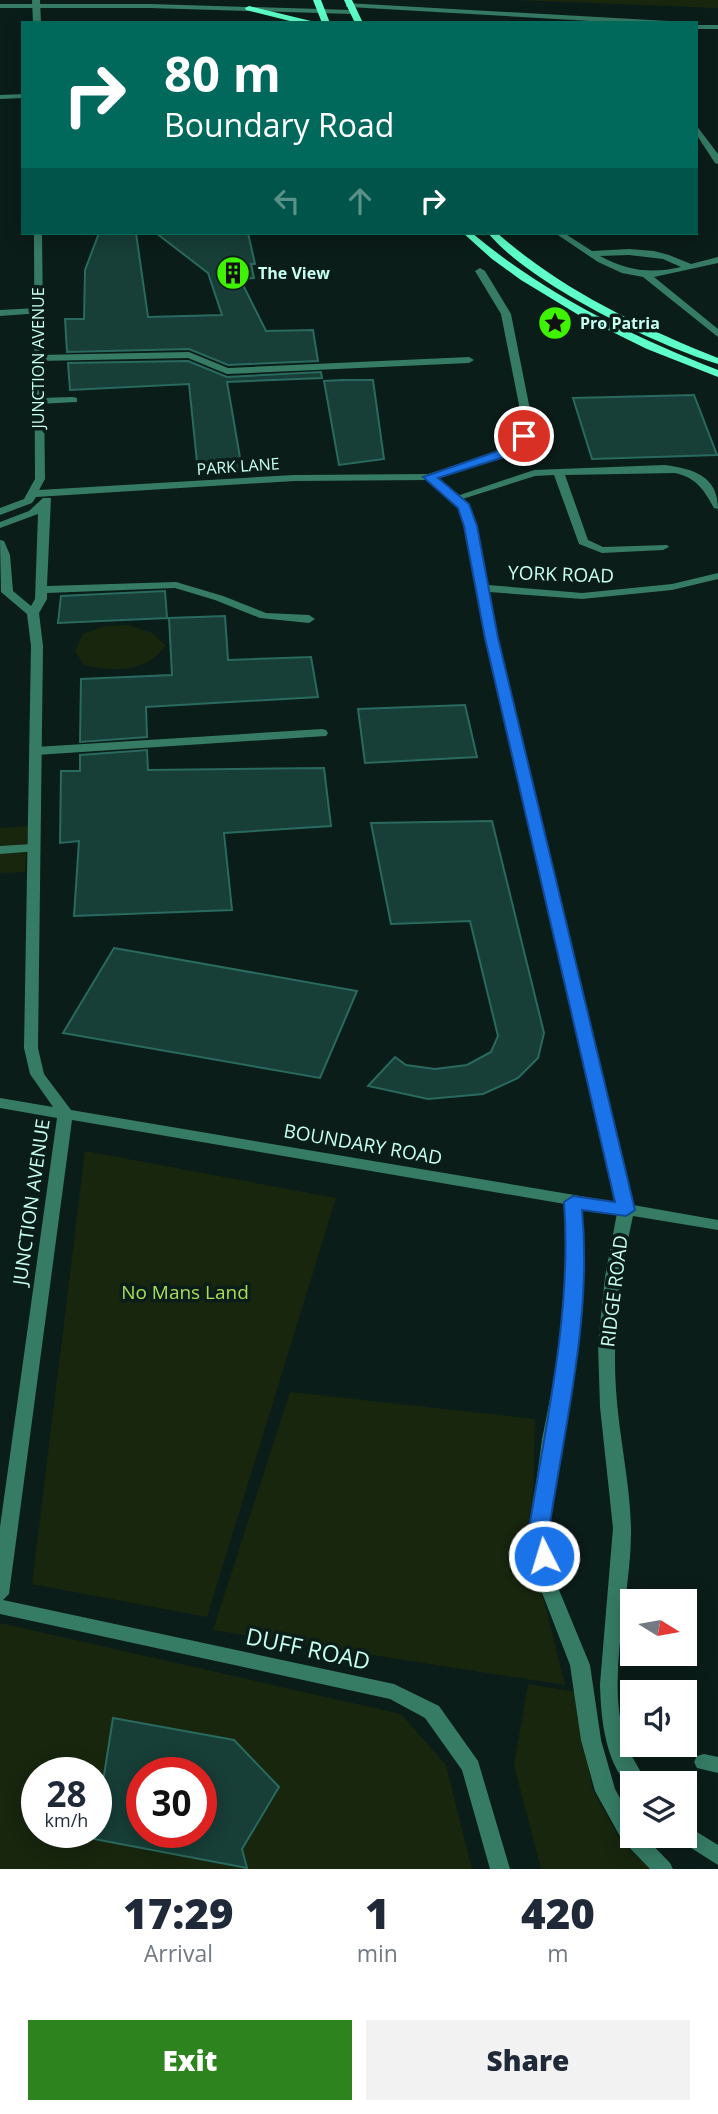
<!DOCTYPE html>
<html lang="en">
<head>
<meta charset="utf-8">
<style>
  body { margin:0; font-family:"Open Sans",sans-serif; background:#f2f2f3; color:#1f2937; height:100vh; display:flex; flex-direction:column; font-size:26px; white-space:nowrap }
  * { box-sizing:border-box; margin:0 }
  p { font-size:23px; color:#747a83 }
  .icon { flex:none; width:38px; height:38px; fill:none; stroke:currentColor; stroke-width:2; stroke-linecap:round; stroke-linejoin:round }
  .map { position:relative; height:1869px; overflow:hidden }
  .drawer { display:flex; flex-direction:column; background:#fff; flex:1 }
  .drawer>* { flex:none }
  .guide { position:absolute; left:21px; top:21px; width:677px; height:214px; border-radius:0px; box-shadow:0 4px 18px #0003; background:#00695c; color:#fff; overflow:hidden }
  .needle { width:46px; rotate:101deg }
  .tools { position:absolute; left:620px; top:1589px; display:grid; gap:14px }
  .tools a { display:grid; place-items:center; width:77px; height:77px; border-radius:0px; background:#fff; box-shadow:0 4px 18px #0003; font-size:35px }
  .speed { position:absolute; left:21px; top:1757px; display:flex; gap:14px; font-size:35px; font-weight:700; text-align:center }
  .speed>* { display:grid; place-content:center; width:91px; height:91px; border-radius:50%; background:#fff; box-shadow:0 4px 18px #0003; line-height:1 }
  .speed small { font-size:18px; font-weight:400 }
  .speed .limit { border:10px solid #d22; background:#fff; color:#111 }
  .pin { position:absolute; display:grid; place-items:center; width:60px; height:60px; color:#fff; margin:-30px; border:4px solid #fff; border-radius:50%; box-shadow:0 2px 7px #0007 }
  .me { position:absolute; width:77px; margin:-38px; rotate:355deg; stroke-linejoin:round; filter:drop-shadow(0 0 5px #0008) }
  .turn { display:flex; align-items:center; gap:24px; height:147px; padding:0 28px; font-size:32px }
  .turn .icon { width:91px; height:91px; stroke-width:2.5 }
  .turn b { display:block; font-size:49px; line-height:60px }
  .lanes { display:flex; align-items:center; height:66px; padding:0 28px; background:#0003; justify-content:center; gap:35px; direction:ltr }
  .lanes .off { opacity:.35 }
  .eta { display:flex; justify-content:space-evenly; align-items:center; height:119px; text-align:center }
  .eta b { font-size:42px; font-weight:800; line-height:49px }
  .action { display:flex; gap:14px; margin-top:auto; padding:14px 28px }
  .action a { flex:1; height:80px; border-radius:0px; background:#2d831e; color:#fff; font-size:28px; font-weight:800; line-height:80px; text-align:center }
  .action a+a { background:#f2f2f3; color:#1f2937 }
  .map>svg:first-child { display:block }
  .green { fill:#18260e; fill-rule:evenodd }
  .building { fill:#173e37; stroke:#296a5f; stroke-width:2; fill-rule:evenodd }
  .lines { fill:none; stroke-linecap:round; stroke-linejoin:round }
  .service { fill:#367c65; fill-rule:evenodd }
  .minor { fill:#367c65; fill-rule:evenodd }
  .tertiary { fill:#367c65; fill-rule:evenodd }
  .secondary { fill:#5effc9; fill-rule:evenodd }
  .route { fill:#1a73e8; stroke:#114b97; stroke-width:2 }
  .labels { text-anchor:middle; stroke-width:7; stroke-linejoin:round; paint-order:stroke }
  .far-poi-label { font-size:16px; font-weight:bold; fill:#c7fff1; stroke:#0b1d19; text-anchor:start }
  .far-street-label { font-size:16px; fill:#c7fff1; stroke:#0b1d19 }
  .street-label { font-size:19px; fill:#c7fff1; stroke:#0b1d19 }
  .park-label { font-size:19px; fill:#a8de54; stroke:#0b1d19 }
  .near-street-label { font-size:23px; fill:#c7fff1; stroke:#0b1d19 }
</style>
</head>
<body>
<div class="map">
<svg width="718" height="1869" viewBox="0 0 718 1869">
  <rect width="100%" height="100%" fill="#0b1d19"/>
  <path class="green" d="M 515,0 L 718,0 L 718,8 Z
    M 128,625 L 152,633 L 166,645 C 146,673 115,672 84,665 L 75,651 L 83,634 L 104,626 Z
    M 28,826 L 25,872 L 0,873 L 0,828 Z
    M 85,1151 L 336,1198 L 207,1617 L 32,1584 Z
    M 290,1392 L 535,1419 L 532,1552 L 565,1685 L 213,1630 Z
    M 0,1623 L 401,1714 L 446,1765 L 472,1869 L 0,1869 ZM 37,1773 L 96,1773 L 96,1832 L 37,1832 ZM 142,1773 L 201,1773 L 201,1832 L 142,1832 Z
    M 528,1684 L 576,1692 L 592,1788 L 621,1842 L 651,1869 L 541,1869 L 514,1765 Z"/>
  <path class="building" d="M 99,233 L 136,233 L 148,317 L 222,315 L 208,273 L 156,233 L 248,233 L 255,264 L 251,264 L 254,278 L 240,279 L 266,331 L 313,330 L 318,361 L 228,365 L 189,349 L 67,352 L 65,319 L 84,319 L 85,270 Z
    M 188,361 L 227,377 L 321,372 L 322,378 L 227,382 L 242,469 L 198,472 L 189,384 L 70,390 L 68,363 Z
    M 343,380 L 373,380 L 384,459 L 339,465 L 324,381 Z
    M 694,395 L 717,455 L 592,459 L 573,398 Z
    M 165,591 L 167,618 L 58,623 L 61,596 Z
    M 225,616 L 228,660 L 311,657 L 318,697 L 146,707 L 147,737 L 80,742 L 81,679 L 172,675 L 169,618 Z
    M 465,705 L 477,757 L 365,763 L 358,709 Z
    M 147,750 L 148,770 L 324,768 L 331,826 L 224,833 L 232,910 L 74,916 L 79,841 L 60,843 L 61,771 L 80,771 L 80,755 Z
    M 492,821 L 544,1033 L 538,1058 L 518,1078 L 483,1094 L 428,1099 L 368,1086 L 395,1057 L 406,1065 L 435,1069 L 467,1065 L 491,1052 L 498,1036 L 470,921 L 391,924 L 371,823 Z
    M 114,948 L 357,991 L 320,1078 L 63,1033 Z
    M 113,1718 L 234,1740 L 279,1787 L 242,1849 L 247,1868 L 94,1839 ZM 142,1773 L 201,1773 L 201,1832 L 142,1832 Z"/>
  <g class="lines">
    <path class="service" d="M 346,3 L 669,21 L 673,23 L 625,23 L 349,7 L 346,7 Z
      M 696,25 L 718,25 L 718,29 L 696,29 Z
      M 23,94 L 23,98 L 0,99 L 0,95 Z
      M 696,125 L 718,154 L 718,164 L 715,163 L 696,134 Z
      M 555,233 L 564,233 L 592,251 L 629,249 L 654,251 L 669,255 L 691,264 L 718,257 L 718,263 L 654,277 L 718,329 L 718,337 L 643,277 L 622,273 L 598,262 ZM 629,255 L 663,259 L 681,267 C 651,274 628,271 600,256 Z
      M 38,308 L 41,309 L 41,313 L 0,316 L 0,310 Z
      M 189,352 L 228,368 L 469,357 L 474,360 L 469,363 L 227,374 L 188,358 L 38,361 L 33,358 L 38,355 Z
      M 73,397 L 77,398 L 77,402 L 38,404 L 33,401 L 38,398 Z
      M 665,465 C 694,469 718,476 718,509 L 714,508 C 704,490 697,478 675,473 L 565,475 L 588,540 L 603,547 L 667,545 L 669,547 L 663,550 L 602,553 L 579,544 L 554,475 L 535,476 L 456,501 L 451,498 L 534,470 Z
      M 322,729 L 326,730 L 328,733 L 326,736 L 36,755 L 30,751 L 36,747 Z
      M 32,844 L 37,845 L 39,848 L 37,851 L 0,854 L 0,846 Z"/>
    <path class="minor" d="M 32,0 L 40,0 L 41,23 L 33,23 Z
      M 34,233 L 42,233 L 45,479 L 39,490 L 294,475 L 428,474 L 496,453 L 519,435 L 521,415 L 501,314 L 475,271 L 480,268 L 485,271 L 511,314 L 531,415 L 529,436 L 504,457 L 437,478 C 482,508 478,536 488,585 L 582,593 L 672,584 L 718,573 L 718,579 L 672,590 L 582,599 L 489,592 L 498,638 L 633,1205 L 718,1220 L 718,1230 L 633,1216 C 620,1273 612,1332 616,1390 C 619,1437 630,1482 631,1528 C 632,1597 605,1672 625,1740 C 630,1756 640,1769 647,1783 L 632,1783 L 632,1790 C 605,1763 601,1720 600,1684 L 613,1528 L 600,1407 L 598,1344 L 605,1277 L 617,1213 L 581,1207 L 584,1282 L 580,1329 L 560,1439 L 549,1523 L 559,1590 L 590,1665 L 601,1740 L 615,1789 L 632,1820 L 632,1836 L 644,1836 L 670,1863 L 673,1869 L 650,1869 L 622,1840 L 595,1791 L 581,1740 L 570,1665 L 541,1590 L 535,1556 L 531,1523 L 542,1439 L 564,1329 L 568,1282 L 565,1204 L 72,1120 L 9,1594 L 3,1600 L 394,1684 L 439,1706 L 478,1761 L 510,1869 L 490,1869 L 462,1770 L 425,1718 L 390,1699 L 0,1614 L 0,1527 L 57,1118 L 0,1108 L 0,1098 L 53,1107 L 30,1074 L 24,1048 L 31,646 L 27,614 L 1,592 L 0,540 L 4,541 L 10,555 L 13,591 L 31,606 L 35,599 L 38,514 L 0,528 L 0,522 L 29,511 L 43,498 L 51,498 L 47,586 L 176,582 L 223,596 L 266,613 L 309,615 L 315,619 L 309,623 L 260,618 L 215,600 L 175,588 L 47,593 L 47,599 L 39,613 L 43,646 L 38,1048 L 44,1074 L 71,1110 L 616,1202 L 486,638 L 465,526 L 459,508 L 447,494 L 427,480 L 294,481 L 36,497 L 32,503 L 0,515 L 0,508 L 24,499 L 35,479 Z
      M 704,1754 L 718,1757 L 718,1773 L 697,1768 L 694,1762 L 697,1756 Z
      M 684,1824 L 718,1845 L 718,1865 L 677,1839 L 675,1836 L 684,1836 Z"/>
    <path class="tertiary" d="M 0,4 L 150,4 L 352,10 L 356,12 L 352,14 L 150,8 L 0,8 Z"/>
    <path class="secondary" d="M 313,0 L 321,0 L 330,23 L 322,23 Z
      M 344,0 L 352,0 L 363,23 L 355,23 Z
      M 249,6 L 311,21 L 312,23 L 298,23 L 246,10 L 245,8 Z
      M 463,233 L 472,233 C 546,295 629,335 718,370 L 718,377 L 647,349 L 582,317 L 521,280 L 492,259 Z
      M 488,233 L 497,233 C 562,290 638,326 718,358 L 718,364 C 655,345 529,283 488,233 Z"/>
  </g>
  <path class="route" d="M 520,433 L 530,436 L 504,457 L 438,478 L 469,504 L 477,526 L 498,638 L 635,1210 L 626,1216 L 582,1210 C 592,1314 566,1420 550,1523 L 554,1556 L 551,1562 L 544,1564 L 536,1562 L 530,1523 C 547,1417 572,1310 564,1202 L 573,1196 L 615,1202 L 485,638 L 464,526 L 458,508 L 423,477 L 495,452 Z"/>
  <defs>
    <g id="building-disc" transform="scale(1.75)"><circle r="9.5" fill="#3ff200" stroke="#0b1d19"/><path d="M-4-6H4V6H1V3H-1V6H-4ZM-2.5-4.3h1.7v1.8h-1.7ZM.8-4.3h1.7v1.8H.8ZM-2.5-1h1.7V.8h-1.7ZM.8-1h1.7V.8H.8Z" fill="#111"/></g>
    <g id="sight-disc" transform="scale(1.75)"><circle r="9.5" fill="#3ff200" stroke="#0b1d19"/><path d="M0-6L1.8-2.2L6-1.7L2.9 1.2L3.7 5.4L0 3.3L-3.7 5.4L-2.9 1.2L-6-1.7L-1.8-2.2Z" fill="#111"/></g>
  </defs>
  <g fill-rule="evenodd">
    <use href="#building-disc" x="233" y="273"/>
    <use href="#sight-disc" x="555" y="323"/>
  </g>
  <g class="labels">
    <g class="far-poi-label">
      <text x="258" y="279">The View</text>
      <text x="580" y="329">Pro Patria</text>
    </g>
    <g class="far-street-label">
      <text transform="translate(38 358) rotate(-90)" y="6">JUNCTION AVENUE</text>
      <text transform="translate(238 466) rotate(-4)" y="6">PARK LANE</text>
    </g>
    <g class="street-label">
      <text transform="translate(561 574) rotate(2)" y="7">YORK ROAD</text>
      <text transform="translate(363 1144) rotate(10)" y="7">BOUNDARY ROAD</text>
      <text transform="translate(31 1202) rotate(-82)" y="7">JUNCTION AVENUE</text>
      <text transform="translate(614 1291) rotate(-83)" y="7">RIDGE ROAD</text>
    </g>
    <g class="park-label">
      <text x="185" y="1299">No Mans Land</text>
    </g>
    <g class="near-street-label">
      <text transform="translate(308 1649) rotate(12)" y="8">DUFF ROAD</text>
    </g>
  </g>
</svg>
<div class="tools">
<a><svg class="needle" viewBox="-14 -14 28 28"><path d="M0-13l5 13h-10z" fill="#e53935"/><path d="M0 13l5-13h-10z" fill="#747a83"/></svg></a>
<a><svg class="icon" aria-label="sound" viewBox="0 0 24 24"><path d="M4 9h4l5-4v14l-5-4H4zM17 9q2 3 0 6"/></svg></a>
<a><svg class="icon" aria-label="layers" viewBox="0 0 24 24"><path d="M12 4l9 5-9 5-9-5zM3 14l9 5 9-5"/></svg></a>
</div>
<div class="speed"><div>28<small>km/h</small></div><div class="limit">30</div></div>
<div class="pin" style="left:524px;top:436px;background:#d93025"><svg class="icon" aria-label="arrive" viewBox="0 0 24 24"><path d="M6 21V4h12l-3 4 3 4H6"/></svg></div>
<svg class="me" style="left:544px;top:1556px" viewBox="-20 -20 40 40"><circle r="17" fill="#1a73e8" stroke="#fff" stroke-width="3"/><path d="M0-11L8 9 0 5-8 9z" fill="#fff"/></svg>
<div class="guide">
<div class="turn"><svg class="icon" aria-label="right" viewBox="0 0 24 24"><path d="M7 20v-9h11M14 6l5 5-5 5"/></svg><div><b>80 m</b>Boundary Road</div></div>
<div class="lanes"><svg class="icon off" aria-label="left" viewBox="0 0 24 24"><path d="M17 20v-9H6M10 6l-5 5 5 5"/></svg><svg class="icon off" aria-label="ahead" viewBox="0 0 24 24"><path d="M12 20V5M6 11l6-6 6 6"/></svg><svg class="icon" aria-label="right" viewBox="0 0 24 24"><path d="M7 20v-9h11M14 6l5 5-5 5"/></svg></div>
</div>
</div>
<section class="drawer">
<div class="eta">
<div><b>17:29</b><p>Arrival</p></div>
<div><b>1</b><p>min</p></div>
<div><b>420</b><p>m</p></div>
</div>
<div class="action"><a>Exit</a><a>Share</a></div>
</section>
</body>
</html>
